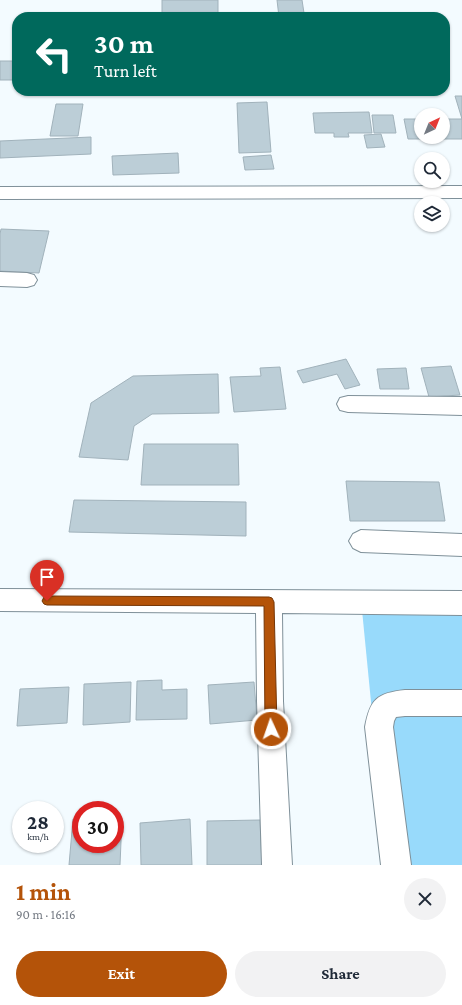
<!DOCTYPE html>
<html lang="en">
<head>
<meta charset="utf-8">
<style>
  body { margin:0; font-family:"Crimson Pro",serif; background:#f2f2f3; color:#1f2937; height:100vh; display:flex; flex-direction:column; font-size:15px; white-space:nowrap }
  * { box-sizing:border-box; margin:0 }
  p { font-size:13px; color:#747a83 }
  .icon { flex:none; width:22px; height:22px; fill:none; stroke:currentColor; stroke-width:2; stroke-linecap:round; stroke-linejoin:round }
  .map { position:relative; height:865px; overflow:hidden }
  .details { display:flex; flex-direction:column; background:#fff; flex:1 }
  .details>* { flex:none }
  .banner { position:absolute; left:12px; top:12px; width:438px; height:84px; border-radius:16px; box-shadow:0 1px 3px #0004; background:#00695c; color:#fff; overflow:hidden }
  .needle { width:26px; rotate:43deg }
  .controls { position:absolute; left:414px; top:108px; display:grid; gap:8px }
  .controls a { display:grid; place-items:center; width:36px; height:36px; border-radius:50%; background:#fff; box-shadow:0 1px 3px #0004; font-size:20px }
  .speed { position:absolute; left:12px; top:801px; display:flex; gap:8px; font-size:20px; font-weight:700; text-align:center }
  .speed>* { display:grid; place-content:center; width:52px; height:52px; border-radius:50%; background:#fff; box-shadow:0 1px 3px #0004; line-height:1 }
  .speed small { font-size:10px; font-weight:400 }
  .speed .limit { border:6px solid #d22; background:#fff; color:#111 }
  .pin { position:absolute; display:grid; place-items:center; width:34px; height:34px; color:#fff; margin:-41px -17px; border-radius:50% 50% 50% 0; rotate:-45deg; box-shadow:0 0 4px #0007 }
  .pin .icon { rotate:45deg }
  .me { position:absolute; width:44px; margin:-22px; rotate:357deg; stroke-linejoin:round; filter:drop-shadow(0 0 3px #0008) }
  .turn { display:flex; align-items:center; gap:14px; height:84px; padding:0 16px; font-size:18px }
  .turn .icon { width:52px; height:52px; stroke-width:2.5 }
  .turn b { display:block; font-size:28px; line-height:34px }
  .round { display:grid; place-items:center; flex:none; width:42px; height:42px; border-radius:21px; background:#f2f2f3 }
  .headline { display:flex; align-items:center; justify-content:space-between; height:68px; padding:0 16px }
  h1 { font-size:24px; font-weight:700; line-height:30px; color:#b45309 }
  .action { display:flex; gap:8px; margin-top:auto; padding:8px 16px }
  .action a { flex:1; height:46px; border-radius:24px; background:#b45309; color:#fff; font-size:16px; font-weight:700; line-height:46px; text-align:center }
  .action a+a { background:#f2f2f3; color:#1f2937 }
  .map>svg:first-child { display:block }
  .green { fill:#98dafb }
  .building { fill:#bcced7; stroke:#a1b2bb }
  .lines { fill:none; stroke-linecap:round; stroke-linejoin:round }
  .minor-casing { stroke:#7f9099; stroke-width:2 }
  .minor { fill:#fff; fill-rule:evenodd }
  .route { fill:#b45309; stroke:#753606 }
</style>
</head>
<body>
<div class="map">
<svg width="462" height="865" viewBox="0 0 462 865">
  <rect width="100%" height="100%" fill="#f3fbff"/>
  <path class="green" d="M 362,610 L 462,611 L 462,865 L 387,865 Z"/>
  <path class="building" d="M 162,0 L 218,0 L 218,17 L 162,17 Z
    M 277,0 L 302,0 L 304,13 L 286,13 L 286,17 L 279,17 Z
    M 0,61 L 17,61 L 17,80 L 0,80 Z
    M 239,91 L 268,91 L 268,95 L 239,95 Z
    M 455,96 L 462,96 L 462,139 L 408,139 L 404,119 L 421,119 L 421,137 L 443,137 L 443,119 L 462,119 Z
    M 267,102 L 271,152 L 239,153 L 237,103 Z
    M 56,104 L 83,104 L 78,136 L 50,136 Z
    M 369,112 L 372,133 L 348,133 L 349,137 L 334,137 L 334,133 L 315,133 L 313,113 Z
    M 372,115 L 393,115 L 396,133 L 374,133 Z
    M 381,134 L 385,147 L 367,148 L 364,135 Z
    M 91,137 L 91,154 L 0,158 L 0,141 Z
    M 178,153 L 179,173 L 113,175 L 112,156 Z
    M 271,155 L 274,169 L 245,170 L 243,157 Z
    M 1,229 L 49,231 L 39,273 L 0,271 L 0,234 Z
    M 346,359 L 360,385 L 345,389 L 337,374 L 303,383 L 297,371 Z
    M 451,366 L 460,395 L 429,397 L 421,368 Z
    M 280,367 L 286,409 L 234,412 L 230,377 L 261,376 L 260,368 Z
    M 406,368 L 409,389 L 380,389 L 377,369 Z
    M 218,374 L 219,413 L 152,414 L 134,426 L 128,460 L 79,457 L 91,403 L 133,376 Z
    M 144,444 L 238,444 L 239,485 L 141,485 Z
    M 346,481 L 439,482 L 445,521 L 350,521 Z
    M 74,500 L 246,502 L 246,536 L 69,532 Z
    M 162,680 L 162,690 L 187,689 L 187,719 L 136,720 L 137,681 Z
    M 131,682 L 130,722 L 83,725 L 84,684 Z
    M 254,682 L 257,720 L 210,724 L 208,685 Z
    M 69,687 L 67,723 L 17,726 L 20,689 Z
    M 115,818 L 122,818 L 120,865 L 69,865 L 73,819 L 81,819 L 81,844 L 115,844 Z
    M 190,819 L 192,865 L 141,865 L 140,823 Z
    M 260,820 L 262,865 L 207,865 L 207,821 Z"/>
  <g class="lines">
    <g class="minor-casing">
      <path id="minor" d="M 462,186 L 462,198 L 0,199 L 0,187 Z
        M 0,272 L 27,273 L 34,275 L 37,280 L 34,285 L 27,287 L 0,286 Z
        M 348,396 L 462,397 L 462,415 L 348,412 L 340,410 L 337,404 L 340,398 Z
        M 361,530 L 462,534 L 462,556 L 361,552 L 353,548 L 349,541 L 353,534 Z
        M 0,589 L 462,591 L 462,615 L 282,613 L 283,701 L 292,865 L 262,865 L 257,701 L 256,613 L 0,611 Z
        M 405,690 L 462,690 L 462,716 L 405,716 L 396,717 L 394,721 L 393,727 L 411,865 L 381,865 L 365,727 C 370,699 377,693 405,690 Z"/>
    </g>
    <use href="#minor" class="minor"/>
  </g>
  <path class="route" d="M 47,596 L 269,597 L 272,598 L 274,602 L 277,729 L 275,733 L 271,734 L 267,733 L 265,729 L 264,606 L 47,605 L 44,604 L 42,601 L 44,597 Z"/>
</svg>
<div class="controls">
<a><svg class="needle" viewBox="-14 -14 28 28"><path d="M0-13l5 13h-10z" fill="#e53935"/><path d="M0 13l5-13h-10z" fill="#747a83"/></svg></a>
<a><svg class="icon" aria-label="search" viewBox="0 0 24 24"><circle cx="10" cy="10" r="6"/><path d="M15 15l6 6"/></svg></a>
<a><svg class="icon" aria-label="layers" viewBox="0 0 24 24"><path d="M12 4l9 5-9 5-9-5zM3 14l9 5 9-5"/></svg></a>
</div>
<div class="speed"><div>28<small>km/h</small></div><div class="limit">30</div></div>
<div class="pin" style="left:47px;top:601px;background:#d93025"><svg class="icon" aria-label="arrive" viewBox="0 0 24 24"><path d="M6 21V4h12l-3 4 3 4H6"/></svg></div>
<svg class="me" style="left:271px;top:729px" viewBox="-20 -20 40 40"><circle r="17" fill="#b45309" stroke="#fff" stroke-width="3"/><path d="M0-11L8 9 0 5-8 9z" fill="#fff"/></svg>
<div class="banner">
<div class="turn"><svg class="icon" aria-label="left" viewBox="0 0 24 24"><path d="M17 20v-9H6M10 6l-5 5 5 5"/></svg><div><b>30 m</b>Turn left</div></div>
</div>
</div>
<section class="details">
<div class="headline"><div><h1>1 min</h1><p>90 m · 16:16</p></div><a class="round"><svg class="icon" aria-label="close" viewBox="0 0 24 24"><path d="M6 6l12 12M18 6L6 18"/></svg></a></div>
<div class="action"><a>Exit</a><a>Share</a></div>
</section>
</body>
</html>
